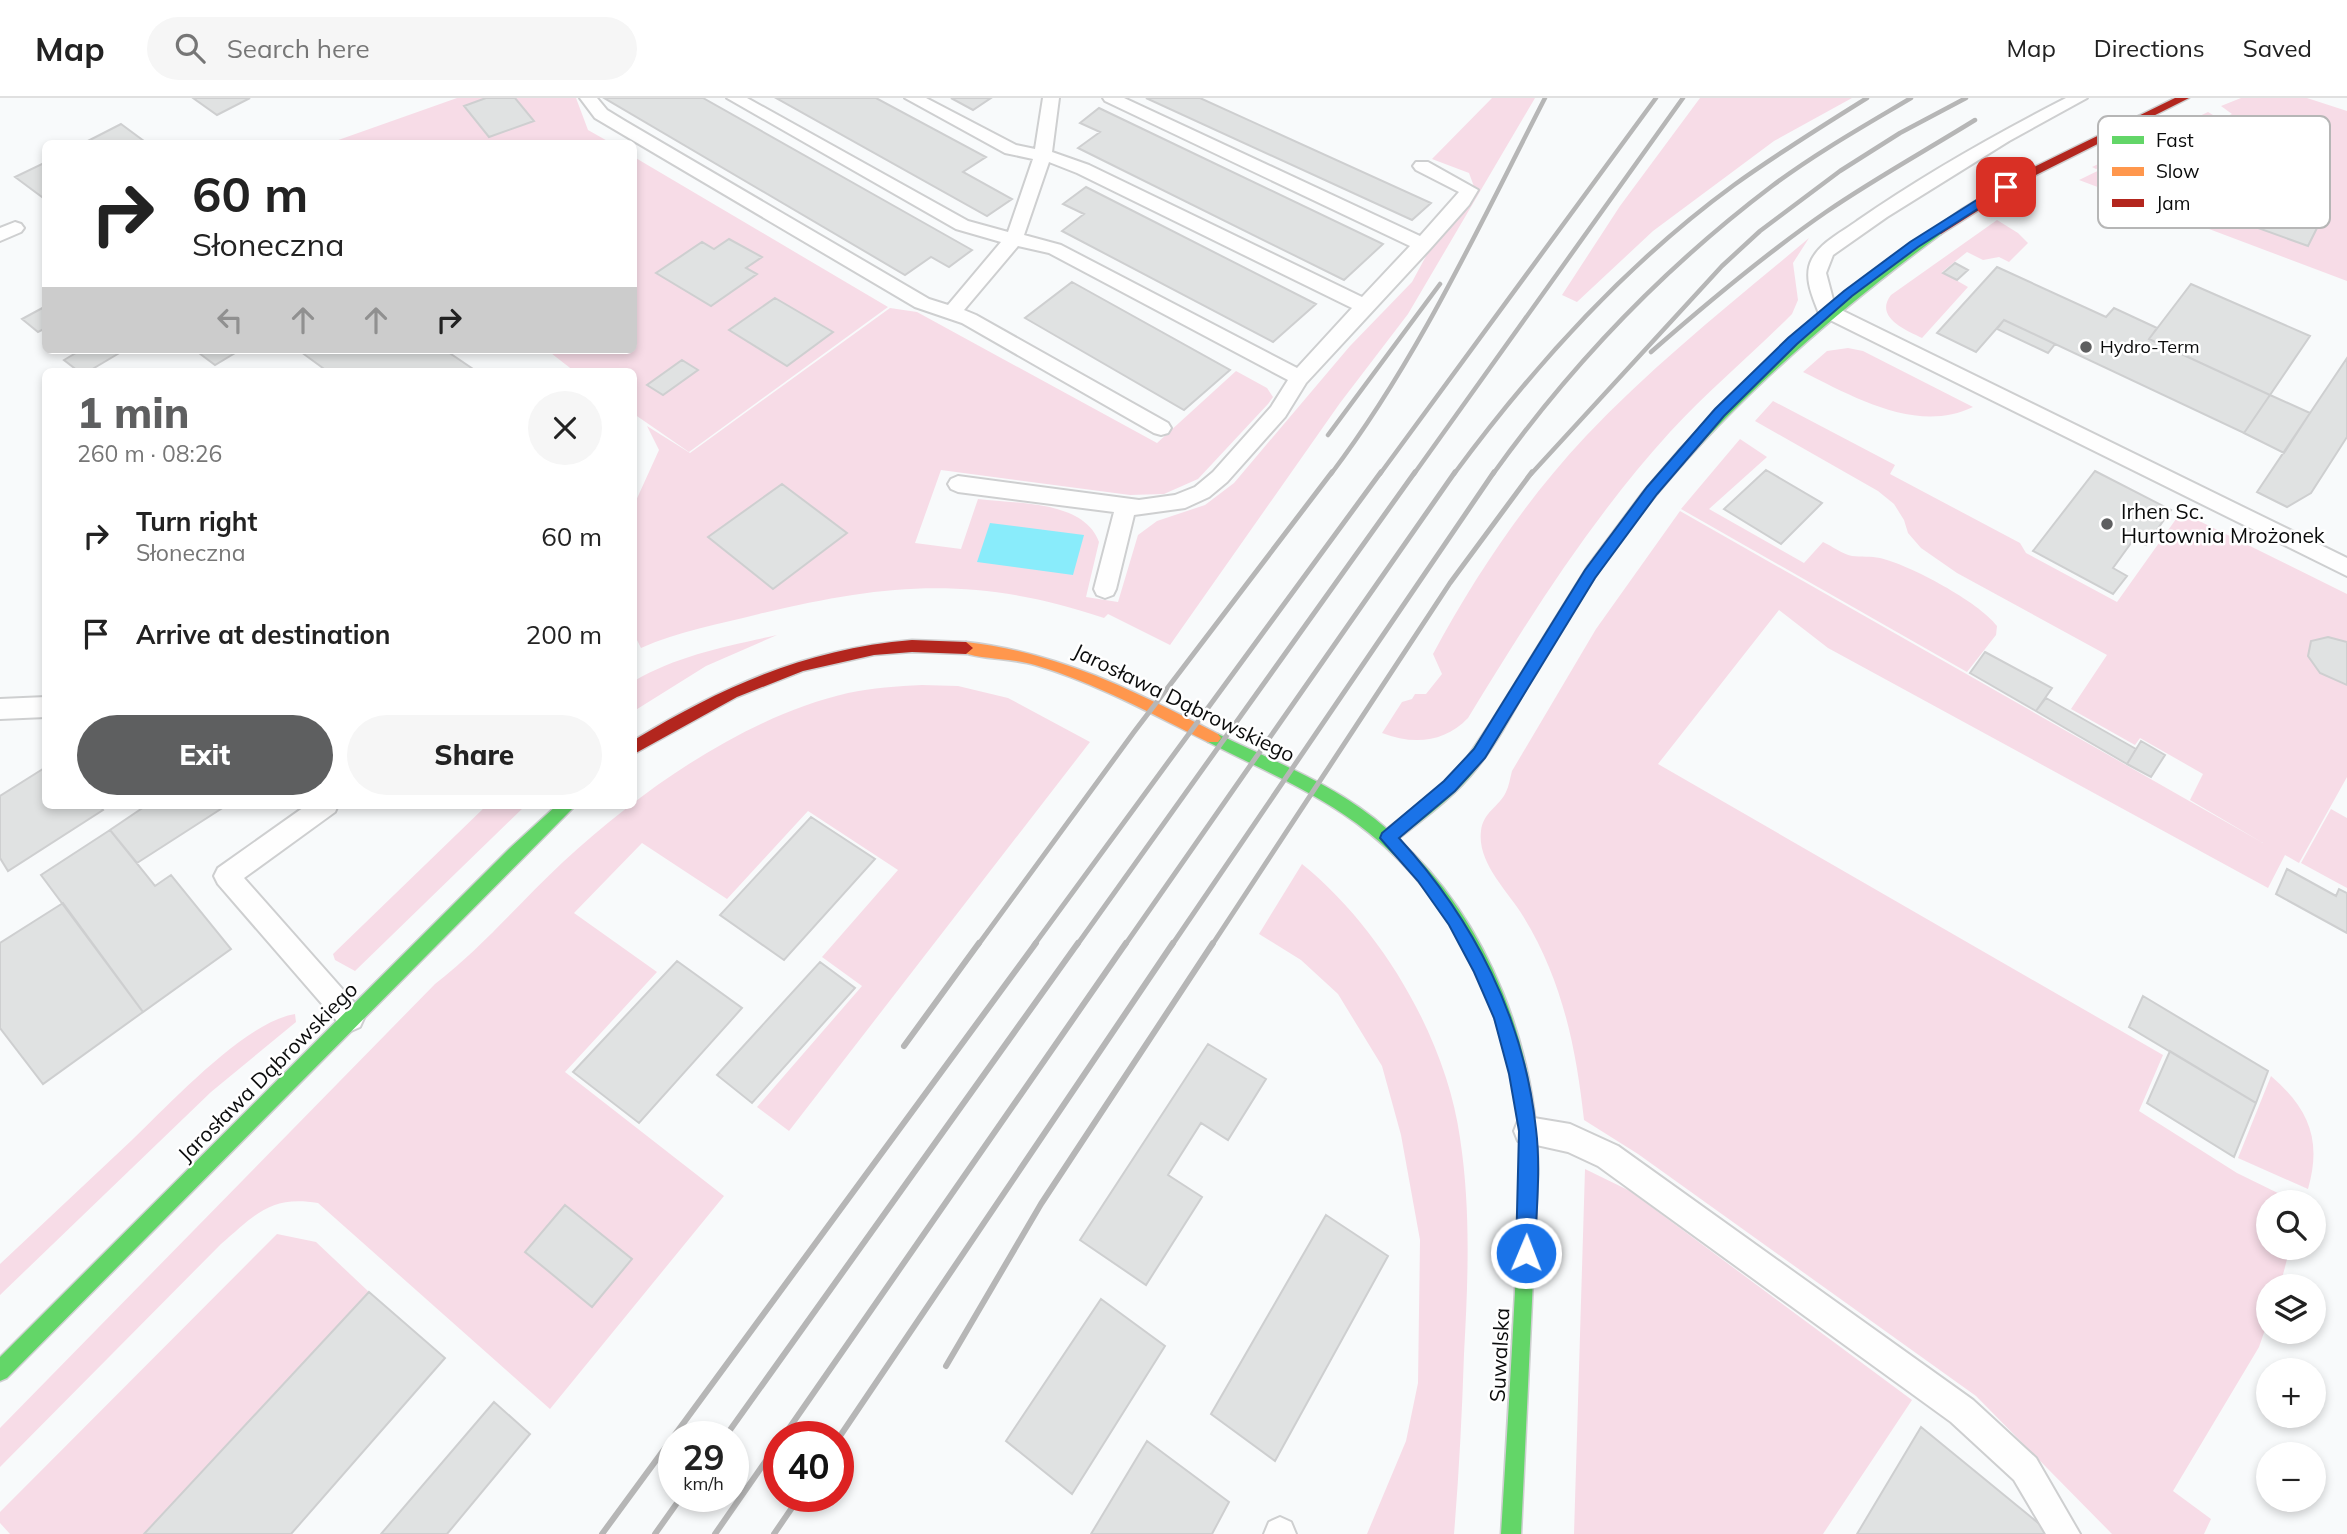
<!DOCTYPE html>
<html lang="en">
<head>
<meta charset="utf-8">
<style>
  body { margin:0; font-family:Mulish,sans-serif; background:#f6f6f6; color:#222; height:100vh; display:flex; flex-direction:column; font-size:26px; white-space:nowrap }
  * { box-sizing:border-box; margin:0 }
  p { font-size:23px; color:#767676 }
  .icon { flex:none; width:38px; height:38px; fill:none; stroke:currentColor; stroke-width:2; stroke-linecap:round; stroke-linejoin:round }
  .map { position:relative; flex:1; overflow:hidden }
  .drawer { position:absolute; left:42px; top:270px; width:595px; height:441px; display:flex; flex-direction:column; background:#fff; border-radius:10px; box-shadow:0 4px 10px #0003 }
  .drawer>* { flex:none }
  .banner { position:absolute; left:42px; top:42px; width:595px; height:214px; border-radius:10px; box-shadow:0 4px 10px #0003; background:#fff; color:#222; overflow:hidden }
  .buttons { position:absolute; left:2256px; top:1092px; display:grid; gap:14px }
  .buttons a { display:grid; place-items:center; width:70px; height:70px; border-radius:50%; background:#fff; box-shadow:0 4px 10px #0003; font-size:35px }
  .speed { position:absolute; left:658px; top:1323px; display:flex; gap:14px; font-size:35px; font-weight:700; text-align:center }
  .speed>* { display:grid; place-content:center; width:91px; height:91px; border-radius:50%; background:#fff; box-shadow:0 4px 10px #0003; line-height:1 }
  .speed small { font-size:18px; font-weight:400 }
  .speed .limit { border:10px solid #d22; background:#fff; color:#111 }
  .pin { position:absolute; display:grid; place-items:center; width:60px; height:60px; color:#fff; margin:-30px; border-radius:14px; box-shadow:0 4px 10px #0006 }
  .me { position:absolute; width:77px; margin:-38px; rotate:1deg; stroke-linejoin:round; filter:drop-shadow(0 0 5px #0008) }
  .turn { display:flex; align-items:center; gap:24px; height:147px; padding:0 35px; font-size:32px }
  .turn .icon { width:91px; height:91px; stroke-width:2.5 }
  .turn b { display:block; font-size:49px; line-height:60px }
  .lanes { display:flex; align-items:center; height:66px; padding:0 35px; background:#0003; justify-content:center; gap:35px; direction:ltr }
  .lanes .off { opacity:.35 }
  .round { display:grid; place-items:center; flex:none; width:74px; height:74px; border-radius:37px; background:#f6f6f6 }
  .overview { display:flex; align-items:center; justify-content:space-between; height:119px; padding:0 35px }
  h1 { font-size:42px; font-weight:800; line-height:52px; color:#5e5f60 }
  .button { display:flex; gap:14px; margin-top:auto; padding:14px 35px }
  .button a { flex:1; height:80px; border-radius:42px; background:#5e5f60; color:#fff; font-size:28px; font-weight:800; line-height:80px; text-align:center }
  .button a+a { background:#f6f6f6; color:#222 }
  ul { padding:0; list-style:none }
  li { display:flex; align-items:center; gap:21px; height:98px; padding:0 35px }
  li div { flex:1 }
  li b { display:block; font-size:26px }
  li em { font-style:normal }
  header { display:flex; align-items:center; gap:42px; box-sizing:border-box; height:98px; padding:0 35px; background:#fff; border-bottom:2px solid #e0e0e0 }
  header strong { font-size:33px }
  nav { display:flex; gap:38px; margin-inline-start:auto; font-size:24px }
  .search { width:490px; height:63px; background:#f6f6f6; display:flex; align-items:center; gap:18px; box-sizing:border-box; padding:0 24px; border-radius:38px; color:#767676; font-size:26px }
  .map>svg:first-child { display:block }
  .green { fill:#f7dce7 }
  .water { fill:#89ecfb }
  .building { fill:#e0e2e2; stroke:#cecfd0; stroke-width:2 }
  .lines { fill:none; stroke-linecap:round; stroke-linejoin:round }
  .lane-casing { stroke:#cecfd0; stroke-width:4 }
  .fast-casing { stroke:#cecfd0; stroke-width:3 }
  .slow-casing { stroke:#cecfd0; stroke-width:3 }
  .jam-casing { stroke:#cecfd0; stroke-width:3 }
  .lane { fill:#fefefe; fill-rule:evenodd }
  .fast { fill:#63d668; fill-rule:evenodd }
  .slow { fill:#ff974d; fill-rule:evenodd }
  .jam { fill:#b3261e; fill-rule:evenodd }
  .rail-far2 { stroke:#b6b6b6; stroke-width:4.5 }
  .rail-far1 { stroke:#b6b6b6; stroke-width:5 }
  .rail { stroke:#b6b6b6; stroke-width:6 }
  .route { fill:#1a73e8; stroke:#114b97; stroke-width:2 }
  .poi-dot { fill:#5e5f60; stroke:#fff; stroke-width:2.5 }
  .labels { text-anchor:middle; stroke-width:5; stroke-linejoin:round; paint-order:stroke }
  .far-poi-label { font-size:18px; fill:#0b0c0c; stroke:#fff; text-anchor:start }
  .poi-label { font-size:21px; fill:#0b0c0c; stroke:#fff; text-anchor:start }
  .street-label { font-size:21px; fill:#0b0c0c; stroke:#fff }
  .key { fill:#fff; stroke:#b6b6b6; stroke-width:2 }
  .key-label { font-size:19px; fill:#0b0c0c }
</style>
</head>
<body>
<header>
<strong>Map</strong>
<div class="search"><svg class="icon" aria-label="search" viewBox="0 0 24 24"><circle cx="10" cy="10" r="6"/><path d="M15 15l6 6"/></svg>Search here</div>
<nav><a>Map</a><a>Directions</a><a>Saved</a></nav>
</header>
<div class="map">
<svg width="2347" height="1436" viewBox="0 0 2347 1436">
  <rect width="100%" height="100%" fill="#f8fafb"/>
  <path class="green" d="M 457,0 L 576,0 L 588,32 L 611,45 L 327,46 Z
    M 1492,0 L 1535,0 L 1408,216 L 1340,305 L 1170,547 L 1108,516 L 1104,520 C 975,477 888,485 759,516 C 719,526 679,533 641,550 L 634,536 L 634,407 L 659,352 L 647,328 L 690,355 L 890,210 L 917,214 L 1157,345 L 1236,273 L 1267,290 L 1273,299 L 1268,306 L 1198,381 L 1164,396 L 1130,397 L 941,372 L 915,445 L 961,451 L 978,401 C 1016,406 1084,402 1099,444 L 1086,499 L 1118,504 L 1138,437 L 1157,423 L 1205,407 L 1234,385 L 1350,248 L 1412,184 L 1438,136 L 1476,94 L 1469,75 L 1432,61 Z
    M 1700,0 L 1852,0 L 1774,43 L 1653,133 L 1577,204 L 1562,197 L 1620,108 Z
    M 2241,0 L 2307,0 L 2347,13 L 2347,183 L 2079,82 L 2116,64 L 2096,71 L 2092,69 L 2208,14 L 2218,20 L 2191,33 L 2232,16 L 2221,8 Z
    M 634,59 L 888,209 L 689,354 L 634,316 L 634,273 L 574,273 L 547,252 L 634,252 Z
    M 1997,122 L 2018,135 L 2028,145 L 2009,164 L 1999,159 L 1983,162 L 1967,154 L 1942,174 L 1968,189 L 1922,240 C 1905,232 1874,219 1891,197 Z
    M 1809,140 L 1793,165 L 1798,202 L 1792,216 C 1752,256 1709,292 1670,334 C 1591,421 1529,520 1468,620 C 1444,645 1413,647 1382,635 L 1402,604 L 1412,601 L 1415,596 L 1426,596 L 1442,576 L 1433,556 C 1475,478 1525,403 1586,338 C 1654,266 1733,204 1809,140 Z
    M 1848,250 L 1863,253 L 1973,309 C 1917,336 1854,299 1803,274 L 1827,253 Z
    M 1773,303 L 1895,367 L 1890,376 L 2020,445 L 2026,455 L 2117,504 L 2181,414 L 2347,496 L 2347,679 L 2299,765 L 2285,757 L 2268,790 L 1828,550 L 1779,512 L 1658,666 L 2163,957 L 2139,1013 L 2237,1075 L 2296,1104 L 2268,1104 L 2268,1150 L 2290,1150 L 2280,1188 L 2268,1188 L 2268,1223 L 2259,1249 L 2173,1393 L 2211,1421 L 2204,1436 L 2112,1436 L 1976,1298 L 1638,1056 L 1584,1022 C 1576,949 1562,881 1523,818 C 1508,793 1477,765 1481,733 C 1483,714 1499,709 1506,694 C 1509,688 1510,680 1512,673 L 1596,531 L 1680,413 L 2263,745 L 2190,702 L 2203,676 L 2140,640 L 2135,647 L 2071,611 L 2107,557 L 1957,475 L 1921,450 L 1908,435 L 1904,422 L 1894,406 L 1878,393 L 1755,323 Z
    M 1740,341 L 1767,359 L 1709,411 L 1804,465 L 1823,444 C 1832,448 1842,456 1852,458 C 1861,459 1871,458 1880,460 C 1910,467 1979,504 1997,528 L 1996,537 L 1967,574 L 1681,411 Z
    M 777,537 L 706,568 L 634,613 L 634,583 C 678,557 728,548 777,537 Z
    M 922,587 L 958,588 L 1008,600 L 1090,644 L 789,1033 L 757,1009 L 862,888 L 822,859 L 898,772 L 808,713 L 727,801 L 642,745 L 574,815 L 657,874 L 565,974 L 724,1098 L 550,1311 L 318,1105 C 270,1097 255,1117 221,1146 L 0,1369 L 0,1330 L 435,886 C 482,850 520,804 563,764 C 640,693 744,619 848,595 C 873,590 897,588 922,587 Z
    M 487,707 L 526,707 L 355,873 L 335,862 L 333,856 Z
    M 2331,711 L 2347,720 L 2347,790 L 2301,765 Z
    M 1302,766 C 1380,829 1446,939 1460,1040 C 1471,1112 1468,1183 1464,1256 C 1462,1316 1459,1376 1454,1436 L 1367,1436 L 1406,1343 L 1418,1285 L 1420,1142 L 1401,1037 L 1382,968 L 1338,896 L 1301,862 L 1259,836 Z
    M 295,916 L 296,924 L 211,994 L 0,1197 L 0,1166 C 44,1125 88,1083 132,1042 C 170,1006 245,924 295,916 Z
    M 2271,978 C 2309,1011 2322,1042 2308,1091 L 2238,1060 Z
    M 1585,1071 L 1630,1093 L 1912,1302 L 1823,1436 L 1574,1436 Z
    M 277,1136 L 316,1144 L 369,1194 L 144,1436 L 10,1436 L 0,1425 L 0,1414 Z"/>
  <path class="water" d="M 990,425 L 1084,437 L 1073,477 L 977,464 Z"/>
  <path class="building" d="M 193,0 L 250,0 L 217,17 Z
    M 486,0 L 515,0 L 534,23 L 489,39 L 464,8 Z
    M 604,0 L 703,0 L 972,152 L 949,169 L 931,159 L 905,177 Z
    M 776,0 L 876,0 L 986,59 L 963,74 L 1012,101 L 987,118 Z
    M 951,0 L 991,0 L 973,12 Z
    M 1146,0 L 1200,0 L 1431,105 L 1412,122 Z
    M 1099,10 L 1383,146 L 1344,182 L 1078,50 L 1100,34 L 1080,25 Z
    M 121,26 L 148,46 L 82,46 Z
    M 46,64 L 46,102 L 15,79 Z
    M 1086,89 L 1316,206 L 1273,244 L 1062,133 L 1084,116 L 1063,106 Z
    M 2276,111 L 2319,126 L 2308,148 L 2258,130 L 2261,124 L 2269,127 Z
    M 729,141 L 762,159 L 746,170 L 757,176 L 711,208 L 656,175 L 702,144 L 714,151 Z
    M 1955,165 L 1968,172 L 1957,182 L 1943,175 Z
    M 1997,169 L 2106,219 L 2114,210 L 2157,230 L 2149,241 L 2270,297 L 2244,335 L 2004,222 L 1976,254 L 1937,235 Z
    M 1072,184 L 1230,272 L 1184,312 L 1025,220 Z
    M 2191,186 L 2310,238 L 2270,297 L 2149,241 Z
    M 775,200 L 833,234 L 787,268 L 729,232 Z
    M 46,208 L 46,230 L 38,234 L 22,221 Z
    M 2004,222 L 2055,246 L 2048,255 L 1997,231 Z
    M 81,252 L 118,252 L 121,254 L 89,273 L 78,273 L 64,262 Z
    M 195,252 L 240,252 L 215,267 Z
    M 305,252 L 445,252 L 476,273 L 327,273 L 301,254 Z
    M 2347,260 L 2347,339 L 2311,395 L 2287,409 L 2257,394 Z
    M 682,262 L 698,272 L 663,297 L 647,287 Z
    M 2270,297 L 2310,315 L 2284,355 L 2244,335 Z
    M 1766,372 L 1822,405 L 1781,446 L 1724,411 Z
    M 2095,373 L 2171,412 L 2146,447 L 2134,441 L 2113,470 L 2127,478 L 2113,496 L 2033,453 Z
    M 782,386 L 847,435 L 773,491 L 708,439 Z
    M 2328,539 L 2347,544 L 2347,587 L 2320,575 L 2308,558 L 2311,543 Z
    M 1985,554 L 2052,590 L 2036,613 L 1970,575 Z
    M 2046,600 L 2136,651 L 2127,666 L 2036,613 Z
    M 2141,643 L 2165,657 L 2151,679 L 2127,666 Z
    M 46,669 L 46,707 L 99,707 L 103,712 L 8,773 L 0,760 L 0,698 Z
    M 147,707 L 227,707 L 137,765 L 110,732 Z
    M 811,719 L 875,761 L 784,862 L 720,817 Z
    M 110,732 L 155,788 L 171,777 L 231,851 L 143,914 L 41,777 Z
    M 2287,771 L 2336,798 L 2339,791 L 2347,795 L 2347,835 L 2276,796 Z
    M 63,805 L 143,914 L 43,986 L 0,930 L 0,845 Z
    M 677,863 L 742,910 L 639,1025 L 573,974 Z
    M 820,864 L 855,890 L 752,1005 L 717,977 Z
    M 2143,898 L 2268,973 L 2256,1005 L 2129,929 Z
    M 1208,946 L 1266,981 L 1228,1042 L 1201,1025 L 1168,1077 L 1202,1099 L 1146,1187 L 1080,1142 Z
    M 2170,953 L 2256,1005 L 2234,1059 L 2147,1005 Z
    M 565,1107 L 632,1161 L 592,1209 L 525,1154 Z
    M 1326,1117 L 1388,1158 L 1275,1363 L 1211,1316 Z
    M 369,1194 L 445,1260 L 291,1436 L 144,1436 Z
    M 1101,1201 L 1165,1248 L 1072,1396 L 1006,1343 Z
    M 494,1304 L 530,1336 L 447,1436 L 381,1436 Z
    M 1921,1329 L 2048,1433 L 2046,1436 L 1857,1436 Z
    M 1147,1343 L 1229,1404 L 1212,1436 L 1091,1436 Z"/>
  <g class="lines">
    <g class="lane-casing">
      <path id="lane" d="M 580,0 L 597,0 L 607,12 L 625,23 L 929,201 L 948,207 L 1001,144 L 956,131 L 727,0 L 747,0 L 968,123 L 1008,134 L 1033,61 L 1005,55 L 905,0 L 926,0 L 1016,47 L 1035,51 L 1043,0 L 1059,0 L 1052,54 L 1089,67 L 1362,199 L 1410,148 L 1105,3 L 1103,0 L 1124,0 L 1420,138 L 1459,94 L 1416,72 L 1413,68 L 1416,64 L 1428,64 L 1478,92 L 1469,107 L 1430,151 L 1306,285 L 1285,319 L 1227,384 L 1209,399 L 1185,410 L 1134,417 L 1116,491 L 1113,497 L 1105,500 L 1097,497 L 1094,491 L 1114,414 L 958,394 L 951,391 L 948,386 L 951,381 L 958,378 L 1139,402 L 1175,397 L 1195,389 L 1213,374 L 1271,309 L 1288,282 L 1049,155 L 1018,148 L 964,212 L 976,217 L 1168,325 L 1171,330 L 1168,335 L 1161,337 L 1154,335 L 962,225 L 915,209 L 595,20 ZM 1049,64 L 1077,75 L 1352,210 L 1297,270 L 1061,147 L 1024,137 Z
        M 2066,0 L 2087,0 L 2009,43 L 1887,119 L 1833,157 L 1826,175 L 1835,209 L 2347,460 L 2347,478 L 1820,217 L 1818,213 C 1812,197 1803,178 1812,161 C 1821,144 1842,134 1857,123 C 1923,77 1994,37 2066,0 Z
        M 15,124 L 21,126 L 24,130 L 21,134 L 0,143 L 0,130 Z
        M 46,599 L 46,619 L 0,621 L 0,601 Z
        M 307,707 L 338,707 L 335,714 L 244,780 L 360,911 L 364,920 L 360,929 L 351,933 L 342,929 L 218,786 L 214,778 L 218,770 Z
        M 1528,1019 L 1570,1026 L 1618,1048 L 1973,1302 L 2036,1360 L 2080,1436 L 2046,1436 L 2014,1382 L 1951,1324 L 1598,1068 L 1568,1054 L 1518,1043 L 1514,1033 L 1518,1023 Z
        M 1280,1419 L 1291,1424 L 1296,1436 L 1264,1436 L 1269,1424 Z"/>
    </g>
    <g class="fast-casing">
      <path id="fast" d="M 1937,129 L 1941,130 L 1941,136 C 1820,226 1708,324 1618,446 C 1587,489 1559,534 1532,580 C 1515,611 1499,642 1477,670 C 1455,698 1426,719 1398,741 C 1489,822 1539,956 1538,1076 L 1521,1436 L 1501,1436 C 1506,1355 1511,1274 1515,1193 C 1517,1141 1524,1087 1519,1034 C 1509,923 1458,806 1369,735 C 1321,696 1262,672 1208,644 L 1205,640 L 1208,636 L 1218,636 C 1275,664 1339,688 1387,731 L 1437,691 L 1466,661 L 1491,624 L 1587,469 L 1643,394 L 1680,351 L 1718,311 L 1800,235 L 1887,164 Z
        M 557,707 L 576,707 L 7,1280 L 0,1283 L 0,1259 L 510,750 Z"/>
    </g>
    <g class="slow-casing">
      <path id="slow" d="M 966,544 C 1058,554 1137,594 1218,636 L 1221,640 L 1218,644 L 1208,644 C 1152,616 1096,585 1035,567 C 1011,560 984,562 961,554 L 959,550 Z"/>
    </g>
    <g class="jam-casing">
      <path id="jam" d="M 2175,0 L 2189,0 L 2030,80 L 1941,136 L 1933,136 L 1931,133 L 1962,111 L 2022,75 Z
        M 912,542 L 966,544 L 973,550 L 966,556 L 912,554 L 874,557 L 803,573 L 737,599 L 634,656 L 634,642 C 723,588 806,551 912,542 Z"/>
    </g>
    <use href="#lane" class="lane"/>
    <use href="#fast" class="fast"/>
    <use href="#slow" class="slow"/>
    <use href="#jam" class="jam"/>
    <path class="rail-far2" d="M 1651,254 C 1707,205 1764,157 1826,114 C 1874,81 1925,53 1975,22
      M 1328,337 L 1440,186
      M 1331,376 C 1418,261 1479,128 1545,0
      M 1380,376 L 1656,0
      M 1414,376 L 1683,0
      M 1454,376 C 1533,269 1626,166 1734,87 C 1777,56 1822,28 1867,0
      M 1493,376 C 1571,267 1665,169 1772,88 C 1816,55 1864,28 1911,0
      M 1531,376 L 1722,168 L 1760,133 L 1840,73 L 1900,35 L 1966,0"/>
    <path class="rail-far1" d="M 978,847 L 1134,634 L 1332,374
      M 1034,847 L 1381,374
      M 1077,847 L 1415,374
      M 1125,847 L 1455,374
      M 1172,847 L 1494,374
      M 1212,847 L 1450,485 L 1532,374"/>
    <path class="rail" d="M 904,948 L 979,845
      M 946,1268 L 1041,1106 L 1213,845
      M 725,1339 L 1078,845
      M 783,1339 L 1126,845
      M 838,1341 L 1173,845
      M 602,1436 L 1036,845
      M 655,1436 L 682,1398
      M 715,1436 L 779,1344
      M 774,1436 L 800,1398"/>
  </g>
  <path class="route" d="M 2002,86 L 2012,89 L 1918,149 L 1852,198 L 1797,246 L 1724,318 L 1657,396 L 1595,480 L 1485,660 L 1455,693 L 1399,740 C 1474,822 1524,920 1536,1031 C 1541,1071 1536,1114 1535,1155 L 1532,1161 L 1526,1164 L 1519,1161 L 1516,1155 L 1519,1033 L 1509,976 L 1494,920 L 1474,874 L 1449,827 L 1418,783 L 1380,740 L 1382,735 L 1444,683 L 1474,651 L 1585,472 L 1647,389 L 1715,311 L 1788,240 L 1844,193 L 1910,144 Z"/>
  <g class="poi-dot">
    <circle cx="2086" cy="249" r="7"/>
    <circle cx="2107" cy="426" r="7"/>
  </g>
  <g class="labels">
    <g class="far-poi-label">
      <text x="2100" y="255">Hydro-Term</text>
    </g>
    <g class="poi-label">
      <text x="2121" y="421">Irhen Sc.<tspan x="2121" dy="24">Hurtownia Mrożonek</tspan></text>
    </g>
    <g class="street-label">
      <text transform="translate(1184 605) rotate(26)" y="7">Jarosława Dąbrowskiego</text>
      <text transform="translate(268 974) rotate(-45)" y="7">Jarosława Dąbrowskiego</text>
      <text transform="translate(1500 1257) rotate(-87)" y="7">Suwalska</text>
    </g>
  </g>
  <rect x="2098" y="18" width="232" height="112" rx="10" class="key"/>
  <rect x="2112" y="38" width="32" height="8" fill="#63d668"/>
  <rect x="2112" y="69" width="32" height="9" fill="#ff974d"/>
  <rect x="2112" y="101" width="32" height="8" fill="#b3261e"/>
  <g class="key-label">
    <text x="2156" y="49">Fast</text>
    <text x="2156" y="80">Slow</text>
    <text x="2156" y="112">Jam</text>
  </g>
</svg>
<div class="buttons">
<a><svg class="icon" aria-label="search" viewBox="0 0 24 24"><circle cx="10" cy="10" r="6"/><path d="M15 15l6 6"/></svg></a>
<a><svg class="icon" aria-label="layers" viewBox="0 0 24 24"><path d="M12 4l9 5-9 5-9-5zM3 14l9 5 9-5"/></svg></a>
<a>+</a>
<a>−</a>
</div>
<div class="speed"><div>29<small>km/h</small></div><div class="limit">40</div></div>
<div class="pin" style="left:2006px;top:89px;background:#d93025"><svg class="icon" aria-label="arrive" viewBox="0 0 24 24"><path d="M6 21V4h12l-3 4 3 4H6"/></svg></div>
<svg class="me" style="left:1526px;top:1155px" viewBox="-20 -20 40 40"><circle r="17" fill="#1a73e8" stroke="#fff" stroke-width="3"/><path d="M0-11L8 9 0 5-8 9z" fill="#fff"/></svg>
<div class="banner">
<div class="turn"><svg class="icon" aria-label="right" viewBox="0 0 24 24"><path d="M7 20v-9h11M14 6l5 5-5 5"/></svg><div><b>60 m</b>Słoneczna</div></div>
<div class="lanes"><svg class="icon off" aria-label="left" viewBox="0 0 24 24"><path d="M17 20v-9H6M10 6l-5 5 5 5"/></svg><svg class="icon off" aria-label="ahead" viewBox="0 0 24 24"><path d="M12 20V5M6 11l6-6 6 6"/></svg><svg class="icon off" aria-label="ahead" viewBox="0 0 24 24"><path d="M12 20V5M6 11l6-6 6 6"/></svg><svg class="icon" aria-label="right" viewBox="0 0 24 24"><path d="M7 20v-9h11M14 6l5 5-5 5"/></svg></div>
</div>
<section class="drawer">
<div class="overview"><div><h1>1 min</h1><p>260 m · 08:26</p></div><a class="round"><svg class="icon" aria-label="close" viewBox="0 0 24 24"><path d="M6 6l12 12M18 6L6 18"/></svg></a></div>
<ul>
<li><svg class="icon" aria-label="right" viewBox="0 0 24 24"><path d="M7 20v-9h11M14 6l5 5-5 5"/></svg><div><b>Turn right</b><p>Słoneczna</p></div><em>60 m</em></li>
<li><svg class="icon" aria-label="arrive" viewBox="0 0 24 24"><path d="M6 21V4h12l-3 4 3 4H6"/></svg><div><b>Arrive at destination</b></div><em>200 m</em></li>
</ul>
<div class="button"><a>Exit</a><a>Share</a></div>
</section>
</div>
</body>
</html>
